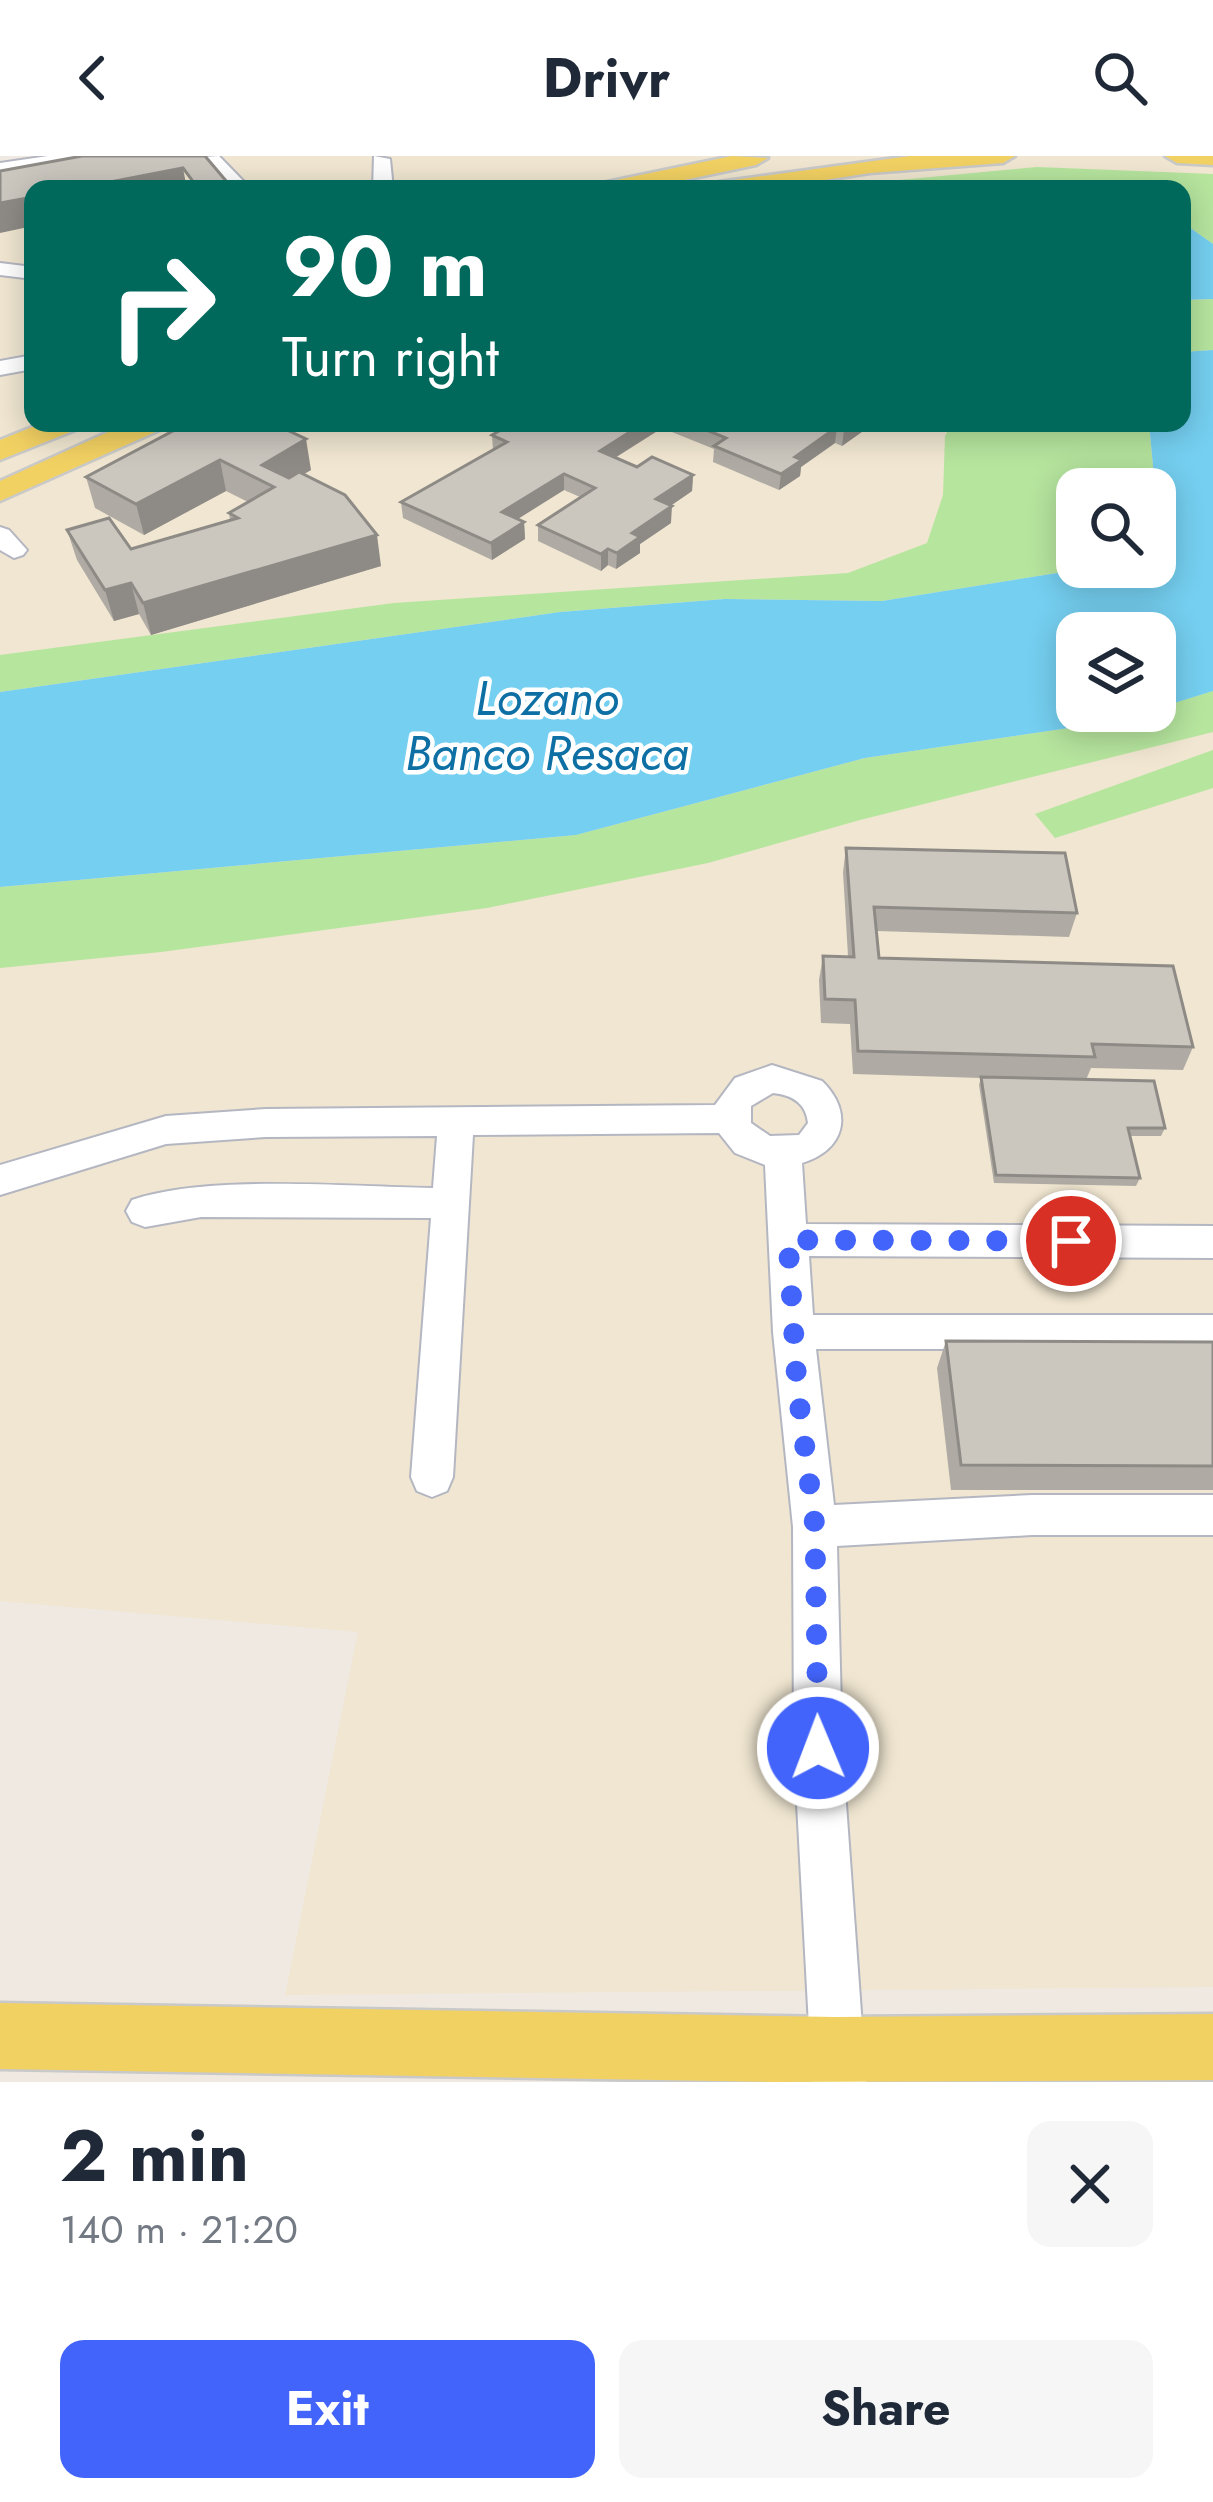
<!DOCTYPE html>
<html lang="en">
<head>
<meta charset="utf-8">
<style>
  body { margin:0; font-family:Jost,sans-serif; background:#f6f6f7; color:#1f2937; height:100vh; display:flex; flex-direction:column; font-size:45px; white-space:nowrap }
  * { box-sizing:border-box; margin:0 }
  p { font-size:39px; color:#747a83 }
  .icon { flex:none; width:66px; height:66px; fill:none; stroke:currentColor; stroke-width:2; stroke-linecap:round; stroke-linejoin:round }
  .map { position:relative; height:1926px; overflow:hidden }
  .side { display:flex; flex-direction:column; background:#fff; flex:1 }
  .side>* { flex:none }
  .hud { position:absolute; left:24px; top:24px; width:1167px; height:252px; border-radius:24px; box-shadow:0 6px 30px #0003; background:#00695c; color:#fff; overflow:hidden }
  .fabs { position:absolute; left:1056px; top:312px; display:grid; gap:24px }
  .fabs a { display:grid; place-items:center; width:120px; height:120px; border-radius:24px; background:#fff; box-shadow:0 6px 30px #0003; font-size:60px }
  .pin { position:absolute; display:grid; place-items:center; width:102px; height:102px; color:#fff; margin:-51px; border:6px solid #fff; border-radius:50%; box-shadow:0 3px 12px #0007 }
  .me { position:absolute; width:132px; margin:-66px; rotate:359deg; stroke-linejoin:round; filter:drop-shadow(0 0 9px #0008) }
  .turn { display:flex; align-items:center; gap:42px; height:252px; padding:0 60px; font-size:54px }
  .turn .icon { width:156px; height:156px; stroke-width:2.5 }
  .turn b { display:block; font-size:84px; line-height:102px }
  .round { display:grid; place-items:center; flex:none; width:126px; height:126px; border-radius:24px; background:#f6f6f7 }
  .head { display:flex; align-items:center; justify-content:space-between; height:204px; padding:0 60px }
  h1 { font-size:72px; font-weight:700; line-height:90px }
  .button { display:flex; gap:24px; margin-top:auto; padding:24px 60px }
  .button a { flex:1; height:138px; border-radius:24px; background:#4264fb; color:#fff; font-size:48px; font-weight:700; line-height:138px; text-align:center }
  .button a+a { background:#f6f6f7; color:#1f2937 }
  header { display:flex; justify-content:space-between; align-items:center; height:156px; padding:0 60px; background:#fff; font-size:54px; font-weight:700 }
  .map>svg:first-child { display:block }
  .education { fill:#f0e6d1; fill-rule:evenodd }
  .green { fill:#b6e59e }
  .water { fill:#75cff0 }
  .lines { fill:none; stroke-linecap:round; stroke-linejoin:round }
  .minor-casing { stroke:#b4b7c1; stroke-width:4 }
  .major-casing { stroke:#c9c9c9; stroke-width:5 }
  .minor { fill:#fff; fill-rule:evenodd }
  .major { fill:#f2d163; fill-rule:evenodd }
  .wall { fill:#afaba4 }
  .shaded-wall { fill:#8e8b86 }
  .building { fill:#cbc7bf; stroke:#8e8b86; stroke-width:3 }
  .route { stroke:#4264fb; stroke-width:21; stroke-dasharray:0 37.8 }
  .labels { text-anchor:middle; stroke-width:9; stroke-linejoin:round; paint-order:stroke }
  .water-label { font-size:48px; font-style:italic; fill:#0d6fa3; stroke:#fff }
</style>
</head>
<body>
<header><svg class="icon" aria-label="back" viewBox="0 0 24 24"><path d="M15 5l-7 7 7 7"/></svg>Drivr<svg class="icon" aria-label="search" viewBox="0 0 24 24"><circle cx="10" cy="10" r="6"/><path d="M15 15l6 6"/></svg></header>
<div class="map">
<svg width="1213" height="1926" viewBox="0 0 1213 1926">
  <rect width="100%" height="100%" fill="#efe9e1"/>
  <path class="education" d="M 204,0 L 1213,0 L 1213,1831 L 285,1839 L 358,1476 L 0,1445 L 0,34 ZM 33,33 L 1182,33 L 1182,267 L 33,267 ZM 1077,333 L 1155,333 L 1155,411 L 1077,411 ZM 1077,477 L 1155,477 L 1155,555 L 1077,555 Z"/>
  <path class="green" d="M 1037,11 L 1213,18 L 1213,88 L 1182,66 L 1182,33 L 886,33 L 867,27 Z
    M 1213,143 L 1213,194 L 1182,196 L 1182,144 Z
    M 952,267 L 1149,267 L 1157,354 L 1155,333 L 1077,333 L 1077,411 L 1095,411 L 882,445 L 725,443 L 560,456 L 0,536 L 0,499 L 394,447 L 848,417 L 927,387 L 943,339 L 945,280 Z
    M 1213,535 L 1213,576 L 860,664 L 708,707 L 487,752 L 161,796 L 0,812 L 0,731 L 576,679 L 865,602 L 1110,566 Z
    M 1213,594 L 1213,632 L 1055,682 L 1035,658 Z"/>
  <path class="water" d="M 1182,66 L 1213,88 L 1213,143 L 1182,144 Z
    M 1213,194 L 1213,535 L 1155,553 L 1155,477 L 1077,477 L 1077,555 L 1148,555 L 1110,566 L 865,602 L 576,679 L 0,731 L 0,536 L 560,456 L 725,443 L 882,445 L 1095,411 L 1155,411 L 1157,353 L 1149,267 L 1182,267 L 1182,196 Z"/>
  <g class="lines">
    <g class="minor-casing">
      <path id="minor" d="M 48,0 L 93,0 L 84,6 L 0,19 L 0,7 Z
        M 219,0 L 251,33 L 230,33 L 208,10 L 162,16 L 153,10 L 162,4 Z
        M 374,0 L 390,3 L 393,33 L 373,33 Z
        M 0,107 L 33,111 L 33,123 L 0,119 Z
        M 33,199 L 33,213 L 0,219 L 0,205 Z
        M 0,371 L 9,374 L 27,394 L 23,399 L 14,402 L 0,394 Z
        M 772,909 L 822,925 C 855,957 844,995 802,1007 L 806,1068 L 1213,1070 L 1213,1102 L 809,1100 L 813,1159 L 1213,1159 L 1213,1193 L 816,1193 L 834,1349 L 1032,1339 L 1213,1339 L 1213,1379 L 1032,1379 L 837,1390 L 842,1592 L 866,1926 L 812,1926 L 794,1592 L 793,1371 L 773,1176 L 765,1009 L 735,997 L 719,977 L 473,979 L 453,1321 L 447,1335 L 432,1341 L 417,1335 L 411,1321 L 431,1062 L 201,1061 L 145,1071 L 132,1066 L 126,1055 L 132,1044 C 209,1018 348,1031 433,1032 L 437,980 L 266,981 L 166,988 L 0,1039 L 0,1009 L 166,960 L 266,953 L 715,949 L 735,922 ZM 773,937 C 792,939 806,947 808,967 L 799,979 L 770,980 L 751,967 L 751,950 Z"/>
    </g>
    <g class="major-casing">
      <path id="major" d="M 732,0 L 768,2 L 756,9 L 641,33 L 595,33 L 607,26 Z
        M 910,0 L 1015,0 L 1003,7 L 870,17 L 766,33 L 707,33 L 719,26 Z
        M 1165,0 L 1213,0 L 1213,9 L 1177,7 Z
        M 42,267 L 83,267 L 78,273 L 0,304 L 0,284 Z
        M 128,267 L 167,267 L 162,273 L 0,345 L 0,325 Z
        M 0,1847 L 836,1861 L 1213,1858 L 1213,1924 L 774,1926 L 0,1913 Z"/>
    </g>
    <use href="#minor" class="minor"/>
    <use href="#major" class="major"/>
  </g>
  <path class="wall" d="M 188,267 L 311,314 L 303,318 L 381,410 L 151,479 L 139,458 L 114,465 L 77,404 L 67,374 L 131,393 L 230,364 L 229,357 L 248,346 L 226,335 L 144,379 L 95,352 L 86,321 Z
    M 628,267 L 867,267 L 866,273 L 842,290 L 835,287 L 801,311 L 800,320 L 779,334 L 713,306 L 714,293 L 662,272 L 615,302 L 637,311 L 693,319 L 692,335 L 670,350 L 671,367 L 640,388 L 640,397 L 616,413 L 608,409 L 601,415 L 538,385 L 538,369 L 580,341 L 564,334 L 518,363 L 524,366 L 525,383 L 492,404 L 403,362 L 401,346 L 493,294 L 492,279 L 622,271 Z
    M 846,692 L 1077,757 L 1069,781 L 876,775 L 879,802 L 1193,891 L 1183,914 L 1091,912 L 1086,924 L 1165,972 L 1161,980 L 1130,980 L 1140,1022 L 1136,1030 L 994,1027 L 979,929 L 981,922 L 853,918 L 850,868 L 821,867 L 819,824 L 823,800 L 848,800 L 843,716 Z
    M 946,1185 L 1213,1186 L 1213,1334 L 951,1334 L 937,1212 Z"/>
  <path class="shaded-wall" d="M 183,12 L 187,33 L 74,33 Z
    M 33,41 L 33,70 L 0,77 L 0,47 Z
    M 644,267 L 662,267 L 662,272 L 600,311 L 600,295 Z
    M 854,267 L 867,267 L 866,273 L 842,290 L 844,274 Z
    M 837,271 L 835,287 L 801,311 L 800,320 L 779,334 L 781,318 L 795,301 Z
    M 306,283 L 311,314 L 275,335 L 262,309 Z
    M 220,304 L 226,335 L 144,379 L 136,348 Z
    M 564,318 L 564,334 L 503,372 L 502,356 Z
    M 693,319 L 692,335 L 656,360 L 656,343 Z
    M 672,350 L 671,367 L 640,388 L 640,397 L 616,413 L 617,397 L 632,377 Z
    M 524,366 L 525,383 L 492,404 L 491,387 Z
    M 377,379 L 381,410 L 151,479 L 143,447 Z
    M 608,393 L 608,409 L 601,415 L 601,398 Z
    M 131,427 L 139,458 L 114,465 L 105,434 Z"/>
  <path class="building" d="M 82,0 L 205,0 L 233,33 L 171,33 L 192,24 L 183,12 L 74,33 L 33,33 L 33,41 L 0,47 L 0,15 Z
    M 188,267 L 272,267 L 306,283 L 262,309 L 289,322 L 299,316 L 345,339 L 377,379 L 143,447 L 131,427 L 105,434 L 67,374 L 109,362 L 131,393 L 238,362 L 229,357 L 274,331 L 220,304 L 136,348 L 86,321 Z
    M 513,267 L 613,267 L 622,271 L 628,267 L 644,267 L 600,295 L 637,311 L 652,301 L 693,319 L 656,343 L 672,350 L 632,377 L 640,381 L 617,397 L 608,393 L 601,398 L 538,369 L 595,332 L 564,318 L 502,356 L 524,366 L 491,387 L 401,346 L 507,286 L 492,279 Z
    M 690,267 L 854,267 L 844,274 L 837,271 L 795,301 L 802,304 L 781,318 L 714,290 L 726,282 Z
    M 846,692 L 1065,697 L 1077,757 L 874,751 L 879,802 L 1173,810 L 1193,891 L 1092,888 L 1095,901 L 858,895 L 855,844 L 825,843 L 823,800 L 854,801 Z
    M 981,921 L 1154,925 L 1165,972 L 1128,972 L 1140,1022 L 996,1019 Z
    M 946,1185 L 1213,1186 L 1213,1310 L 961,1309 Z"/>
  <g class="lines">
    <path class="route" d="M 818,1592 L 815,1371 L 797,1229 L 788,1084 L 1071,1085"/>
  </g>
  <g class="labels">
    <g class="water-label">
      <text x="547" y="559">Lozano<tspan x="547" dy="55">Banco Resaca</tspan></text>
    </g>
  </g>
</svg>
<div class="fabs">
<a><svg class="icon" aria-label="search" viewBox="0 0 24 24"><circle cx="10" cy="10" r="6"/><path d="M15 15l6 6"/></svg></a>
<a><svg class="icon" aria-label="layers" viewBox="0 0 24 24"><path d="M12 4l9 5-9 5-9-5zM3 14l9 5 9-5"/></svg></a>
</div>
<div class="pin" style="left:1071px;top:1085px;background:#d93025"><svg class="icon" aria-label="arrive" viewBox="0 0 24 24"><path d="M6 21V4h12l-3 4 3 4H6"/></svg></div>
<svg class="me" style="left:818px;top:1592px" viewBox="-20 -20 40 40"><circle r="17" fill="#4264fb" stroke="#fff" stroke-width="3"/><path d="M0-11L8 9 0 5-8 9z" fill="#fff"/></svg>
<div class="hud">
<div class="turn"><svg class="icon" aria-label="right" viewBox="0 0 24 24"><path d="M7 20v-9h11M14 6l5 5-5 5"/></svg><div><b>90 m</b>Turn right</div></div>
</div>
</div>
<section class="side">
<div class="head"><div><h1>2 min</h1><p>140 m · 21:20</p></div><a class="round"><svg class="icon" aria-label="close" viewBox="0 0 24 24"><path d="M6 6l12 12M18 6L6 18"/></svg></a></div>
<div class="button"><a>Exit</a><a>Share</a></div>
</section>
</body>
</html>
